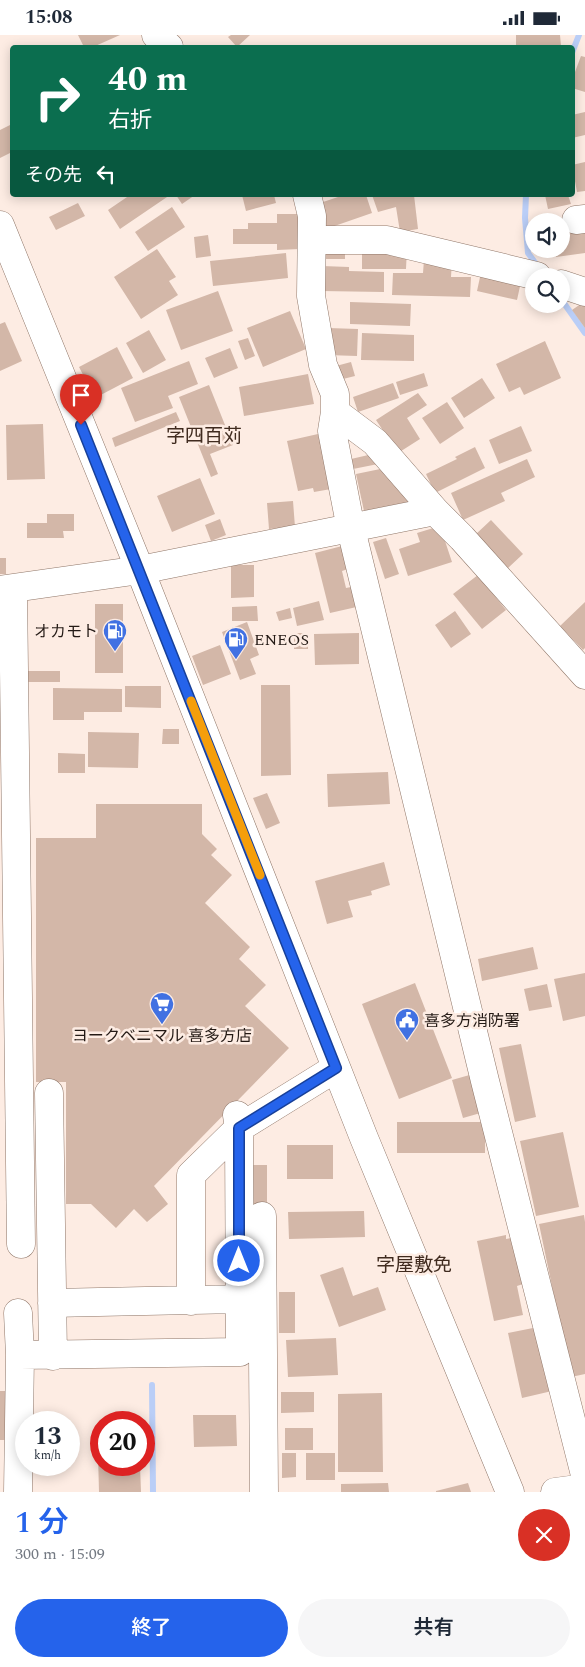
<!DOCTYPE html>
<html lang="ja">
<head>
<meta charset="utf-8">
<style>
  body { margin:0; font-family:Spectral,"Noto Sans JP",serif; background:#f6f6f7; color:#1f2937; height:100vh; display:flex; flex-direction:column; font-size:19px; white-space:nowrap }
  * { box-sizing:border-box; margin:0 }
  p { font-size:16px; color:#747a83 }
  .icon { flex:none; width:28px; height:28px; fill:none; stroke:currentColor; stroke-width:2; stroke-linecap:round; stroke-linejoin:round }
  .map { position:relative; height:1457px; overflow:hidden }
  .details { display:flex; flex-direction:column; background:#fff; flex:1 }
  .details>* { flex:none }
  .guide { position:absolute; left:10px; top:10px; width:565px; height:152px; border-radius:5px; box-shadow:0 2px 12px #0003; background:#0b6e4f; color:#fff; overflow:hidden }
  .controls { position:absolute; left:525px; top:178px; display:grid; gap:10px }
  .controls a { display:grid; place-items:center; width:45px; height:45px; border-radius:50%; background:#fff; box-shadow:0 2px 12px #0003; font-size:25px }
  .speed { position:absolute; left:15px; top:1376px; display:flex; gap:10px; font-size:25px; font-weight:700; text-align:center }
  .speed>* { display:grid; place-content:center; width:65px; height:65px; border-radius:50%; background:#fff; box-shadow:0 2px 12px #0003; line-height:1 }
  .speed small { font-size:12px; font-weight:400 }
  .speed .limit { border:8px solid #d22; background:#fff; color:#111 }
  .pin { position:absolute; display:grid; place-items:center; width:42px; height:42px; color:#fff; margin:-51px -21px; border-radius:50% 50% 50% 0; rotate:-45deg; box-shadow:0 0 5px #0007 }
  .pin .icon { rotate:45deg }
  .me { position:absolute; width:55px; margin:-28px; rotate:0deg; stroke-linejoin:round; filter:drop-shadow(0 0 4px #0008) }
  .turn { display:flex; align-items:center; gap:18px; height:105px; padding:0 15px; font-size:22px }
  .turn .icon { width:65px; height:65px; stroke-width:2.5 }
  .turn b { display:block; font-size:35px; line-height:42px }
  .then { display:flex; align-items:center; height:48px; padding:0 15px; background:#0003; gap:10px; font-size:19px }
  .round { display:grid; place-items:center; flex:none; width:52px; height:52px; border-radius:26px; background:#f6f6f7 }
  .headline { display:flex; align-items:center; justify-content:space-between; height:85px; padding:0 15px }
  h1 { font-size:30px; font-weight:600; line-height:38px; color:#2563eb }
  .action { display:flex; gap:10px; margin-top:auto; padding:10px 15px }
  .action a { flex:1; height:58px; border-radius:30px; background:#2563eb; color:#fff; font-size:20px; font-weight:600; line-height:58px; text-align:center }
  .action a+a { background:#f6f6f7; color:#1f2937 }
  .status { display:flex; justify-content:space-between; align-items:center; height:35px; padding:0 25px; background:#fff; direction:ltr }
  .status svg { height:14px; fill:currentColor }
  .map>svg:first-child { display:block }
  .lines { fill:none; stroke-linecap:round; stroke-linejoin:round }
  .stream { stroke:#bacef7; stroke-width:6 }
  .building { fill:#d3b7a8 }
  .minor-casing { stroke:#8f7668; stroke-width:29 }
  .minor { stroke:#fff; stroke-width:28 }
  .route-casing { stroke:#184099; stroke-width:12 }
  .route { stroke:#2563eb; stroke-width:9 }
  .slow { stroke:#f59e0b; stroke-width:9 }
  .labels { text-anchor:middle; stroke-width:5; stroke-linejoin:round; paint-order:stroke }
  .poi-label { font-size:16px; fill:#241a15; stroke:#fdece3; text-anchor:start }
  .quarter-label { font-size:19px; fill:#402b1f; stroke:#fdece3 }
</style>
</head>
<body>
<div class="status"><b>15:08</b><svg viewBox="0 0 49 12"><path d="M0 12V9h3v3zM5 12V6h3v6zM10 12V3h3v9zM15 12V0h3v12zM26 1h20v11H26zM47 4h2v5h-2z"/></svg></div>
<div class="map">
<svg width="585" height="1457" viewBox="0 0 585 1457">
  <rect width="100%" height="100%" fill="#fdece3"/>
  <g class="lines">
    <path class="stream" d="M 572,18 L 579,0
      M 526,160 L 525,183 L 528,218 L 539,233
      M 561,264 L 585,298
      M 152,1350 L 153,1457"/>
  </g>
  <path class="building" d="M 78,0 L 120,0 L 93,12 L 84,12 Z
    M 231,0 L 250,0 L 237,12 L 228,2 Z
    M 516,0 L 560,0 L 561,11 L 516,12 Z
    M 581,21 L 585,22 L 585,57 L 572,53 L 572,45 Z
    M 585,77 L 585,100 L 572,103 L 572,80 Z
    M 12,89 L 12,117 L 0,123 L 0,95 Z
    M 585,127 L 585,156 L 577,157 L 572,130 Z
    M 130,160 L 170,160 L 120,194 L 108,175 Z
    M 176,160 L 195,160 L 182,169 Z
    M 242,160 L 274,160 L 276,168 L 246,176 Z
    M 344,160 L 366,160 L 372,178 L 323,195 L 314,170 Z
    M 372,160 L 414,160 L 418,194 L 400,197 L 396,172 L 378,177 Z
    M 545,160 L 568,160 L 571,169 L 548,174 Z
    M 78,168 L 85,181 L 56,195 L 49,182 Z
    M 172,172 L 185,192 L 148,216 L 135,197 Z
    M 277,179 L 300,179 L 300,214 L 277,215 L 277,209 L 233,209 L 233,194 L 248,194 L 248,188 L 277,188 Z
    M 585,195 L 585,218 L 556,222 L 554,214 L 561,214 L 561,199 Z
    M 208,200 L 211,221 L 196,223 L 194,202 Z
    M 321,210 L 345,211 L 345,224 L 321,224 Z
    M 362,212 L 407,213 L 406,234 L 362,234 Z
    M 157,214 L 176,242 L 169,246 L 178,260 L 141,284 L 114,242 Z
    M 286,218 L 288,243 L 213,251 L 210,226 Z
    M 424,225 L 452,225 L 451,242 L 471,242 L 470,262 L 392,260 L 393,238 L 423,238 Z
    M 322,231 L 349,232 L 349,236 L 384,237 L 384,257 L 321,256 Z
    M 482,233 L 522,242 L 517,265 L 477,256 Z
    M 218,256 L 233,296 L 181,315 L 166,275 Z
    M 585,266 L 585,293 L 572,275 Z
    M 350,267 L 411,269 L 410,291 L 350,289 Z
    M 290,276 L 306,314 L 263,332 L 247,293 Z
    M 5,287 L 22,326 L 0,336 L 0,289 Z
    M 328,293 L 358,294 L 357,321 L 327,320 Z
    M 149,295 L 166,325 L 143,338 L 126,308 Z
    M 362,298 L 414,300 L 414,326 L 361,325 Z
    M 248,303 L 255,321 L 245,325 L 238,306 Z
    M 545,306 L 561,343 L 524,360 L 520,352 L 509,357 L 496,329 Z
    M 117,312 L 133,343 L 95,363 L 79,332 Z
    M 230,313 L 238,333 L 214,343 L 205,323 Z
    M 189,326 L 198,349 L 168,361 L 173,373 L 135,387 L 121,353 Z
    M 351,327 L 355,341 L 339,345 L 336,331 Z
    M 424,338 L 428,351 L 400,360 L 396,347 Z
    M 308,339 L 314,369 L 244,381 L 239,352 Z
    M 482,343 L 495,363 L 464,383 L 451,363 Z
    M 393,348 L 399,363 L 358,377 L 353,362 Z
    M 209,350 L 233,410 L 210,419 L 218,439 L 211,442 L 179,362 Z
    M 418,358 L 427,370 L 407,383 L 420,404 L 398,418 L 376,385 Z
    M 447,367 L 464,393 L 440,409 L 422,383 Z
    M 176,377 L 180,386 L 115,412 L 112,403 Z
    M 43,389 L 45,444 L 7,445 L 6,390 Z
    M 521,391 L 532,416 L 499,429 L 489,405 Z
    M 318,399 L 331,454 L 314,457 L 313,453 L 298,456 L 287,406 Z
    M 475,412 L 485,433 L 435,458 L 426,439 L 457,424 L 455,422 Z
    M 377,418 L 383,428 L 353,434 L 351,424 Z
    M 527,424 L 535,442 L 501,458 L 505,466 L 463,485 L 451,458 Z
    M 390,432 L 408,467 L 364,476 L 356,439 Z
    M 200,443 L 215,479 L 172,497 L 157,461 Z
    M 293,466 L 295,492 L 269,494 L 267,468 Z
    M 47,479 L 74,479 L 74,496 L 63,496 L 64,503 L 27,503 L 27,488 L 47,488 Z
    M 220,484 L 226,500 L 211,506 L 205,490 Z
    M 491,485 L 523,519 L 507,534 L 475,500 Z
    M 440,491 L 452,527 L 408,541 L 399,514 L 420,507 L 417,498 Z
    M 386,503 L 399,539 L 385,544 L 373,507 Z
    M 346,510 L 351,533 L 342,536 L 346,553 L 356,551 L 361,571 L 330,578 L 315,518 Z
    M 0,523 L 6,523 L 6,539 L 0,539 Z
    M 231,530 L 254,530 L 254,562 L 231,563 Z
    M 478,540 L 506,575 L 482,594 L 453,559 Z
    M 319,566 L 324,585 L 297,591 L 293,573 Z
    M 585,567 L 585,613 L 583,615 L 560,591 Z
    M 95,569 L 123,569 L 123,638 L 95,638 Z
    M 257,571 L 258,586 L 232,586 L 232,572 Z
    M 290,573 L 292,583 L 279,586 L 276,577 Z
    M 455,576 L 471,599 L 451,613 L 435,590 Z
    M 247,587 L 259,620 L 250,624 L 256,639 L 240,645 L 222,597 Z
    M 294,598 L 308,598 L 308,614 L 294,614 Z
    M 359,598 L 359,629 L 315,630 L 314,599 Z
    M 220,610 L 231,639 L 203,650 L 192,621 Z
    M 25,636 L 60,636 L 60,647 L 25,647 Z
    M 261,650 L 290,650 L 291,740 L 261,741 Z
    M 125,651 L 161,651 L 161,673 L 125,672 Z
    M 53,653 L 122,654 L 122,677 L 84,677 L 84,685 L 53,685 Z
    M 163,694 L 179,694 L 179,709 L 162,709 Z
    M 88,697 L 139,698 L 138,733 L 88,732 Z
    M 58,718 L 85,719 L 85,738 L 58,738 Z
    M 388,737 L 390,769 L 328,772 L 327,739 Z
    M 267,758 L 280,788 L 266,794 L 253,763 Z
    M 96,769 L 202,769 L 202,799 L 217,814 L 211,820 L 232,840 L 205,868 L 250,912 L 239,924 L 266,950 L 245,971 L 289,1013 L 154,1151 L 168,1169 L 147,1187 L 134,1174 L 116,1193 L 91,1169 L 66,1169 L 66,1047 L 36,1047 L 36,803 L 96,803 Z
    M 384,827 L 390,850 L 371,856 L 372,860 L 348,866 L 353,882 L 327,889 L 315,846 Z
    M 533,912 L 538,934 L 482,946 L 478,924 Z
    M 585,938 L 585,981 L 563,986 L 554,944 Z
    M 415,948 L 452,1043 L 399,1064 L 362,969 Z
    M 547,949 L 552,972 L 529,976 L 524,954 Z
    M 521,1009 L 536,1082 L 515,1087 L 499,1013 Z
    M 473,1039 L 484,1077 L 463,1083 L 452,1045 Z
    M 397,1087 L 485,1087 L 485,1118 L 397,1118 Z
    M 563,1097 L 579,1172 L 536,1181 L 520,1106 Z
    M 287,1110 L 333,1110 L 333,1144 L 287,1144 Z
    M 252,1130 L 267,1130 L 267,1173 L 253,1173 Z
    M 364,1176 L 365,1202 L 289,1204 L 288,1177 Z
    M 584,1180 L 585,1187 L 585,1339 L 571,1342 L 539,1189 Z
    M 506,1200 L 506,1204 L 516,1202 L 526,1248 L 517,1251 L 523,1280 L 494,1286 L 477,1206 Z
    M 343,1232 L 353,1261 L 378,1252 L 386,1275 L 339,1292 L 320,1240 Z
    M 279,1257 L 295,1257 L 295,1298 L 279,1298 Z
    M 538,1292 L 552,1356 L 522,1363 L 508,1298 Z
    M 336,1303 L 338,1340 L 288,1342 L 286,1305 Z
    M 0,1356 L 10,1356 L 10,1405 L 0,1405 Z
    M 281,1357 L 314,1357 L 314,1377 L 281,1378 Z
    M 382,1358 L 383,1437 L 338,1437 L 338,1359 Z
    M 193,1380 L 236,1380 L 237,1411 L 194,1412 Z
    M 285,1393 L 313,1393 L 313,1415 L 285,1415 Z
    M 282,1418 L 296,1418 L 296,1442 L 282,1443 Z
    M 306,1418 L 335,1418 L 335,1445 L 306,1445 Z
    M 98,1420 L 101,1420 L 101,1430 L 140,1430 L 141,1457 L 99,1457 Z
    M 388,1448 L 389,1457 L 341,1457 L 341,1449 Z
    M 468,1448 L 471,1457 L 436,1457 L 436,1456 Z"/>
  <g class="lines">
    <g class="minor-casing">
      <path id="minor" d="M 156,0 L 169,12
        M 307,160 L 312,181 L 311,261 L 323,330 L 335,359 L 335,377 L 332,396 L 351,494 L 485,1046 L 585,1440
        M 576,185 L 585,184
        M 0,190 L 140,535 L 364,1103 L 510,1457
        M 312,205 L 387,205 L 537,241
        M 561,249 L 585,257
        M 335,377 L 375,407 L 435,476 L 462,503 L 585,640
        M 13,554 L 21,1209
        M 0,555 L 140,535 L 435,476
        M 49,1058 L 53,1321
        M 262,1181 L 264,1457
        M 191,1266 L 191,1140 L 239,1093 L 336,1033
        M 52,1268 L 239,1264
        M 18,1278 L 20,1320 L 18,1457
        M 20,1320 L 240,1317 L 239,1093 L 237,1080
        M 555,1457 L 585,1453"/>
    </g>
    <use href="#minor" class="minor"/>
  </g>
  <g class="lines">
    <g class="route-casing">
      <path id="route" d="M 81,390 L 336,1033 L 239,1093 L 239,1226"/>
    </g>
    <use href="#route" class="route"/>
    <path class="slow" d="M 191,666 L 260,840"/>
  </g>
  <defs>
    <g id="fuel-pin" transform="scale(1.25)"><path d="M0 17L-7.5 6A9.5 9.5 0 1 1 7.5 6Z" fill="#4171e2" stroke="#fdece3"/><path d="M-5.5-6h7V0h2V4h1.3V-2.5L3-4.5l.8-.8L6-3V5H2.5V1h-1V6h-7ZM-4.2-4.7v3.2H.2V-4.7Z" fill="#fff"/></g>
    <g id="supermarket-pin" transform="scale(1.25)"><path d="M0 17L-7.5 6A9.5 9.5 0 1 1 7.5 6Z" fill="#4171e2" stroke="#fdece3"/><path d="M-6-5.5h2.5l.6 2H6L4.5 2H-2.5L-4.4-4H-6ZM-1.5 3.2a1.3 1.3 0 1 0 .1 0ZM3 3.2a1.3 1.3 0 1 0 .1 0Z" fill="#fff"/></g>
    <g id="civic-pin" transform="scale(1.25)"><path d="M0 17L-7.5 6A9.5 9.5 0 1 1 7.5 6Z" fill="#4171e2" stroke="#fdece3"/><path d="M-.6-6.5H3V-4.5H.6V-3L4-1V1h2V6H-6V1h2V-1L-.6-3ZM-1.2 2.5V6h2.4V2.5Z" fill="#fff"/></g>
  </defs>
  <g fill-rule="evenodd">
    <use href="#fuel-pin" x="115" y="596"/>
    <use href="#fuel-pin" x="236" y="604"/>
    <use href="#supermarket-pin" x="162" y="969"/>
    <use href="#civic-pin" x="407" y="985"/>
  </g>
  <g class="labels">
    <g class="poi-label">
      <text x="98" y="602" text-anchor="end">オカモト</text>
      <text x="254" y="610">ENEOS</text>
      <text x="424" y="991">喜多方消防署</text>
      <text x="162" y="1006" text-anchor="middle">ヨークベニマル 喜多方店</text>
    </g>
    <g class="quarter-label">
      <text x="204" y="407">字四百苅</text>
      <text x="414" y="1236">字屋敷免</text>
    </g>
  </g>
</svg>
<div class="controls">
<a><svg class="icon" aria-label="sound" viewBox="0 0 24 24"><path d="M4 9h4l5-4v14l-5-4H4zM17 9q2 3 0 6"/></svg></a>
<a><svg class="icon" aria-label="search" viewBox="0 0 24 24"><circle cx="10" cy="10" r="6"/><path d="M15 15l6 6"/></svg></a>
</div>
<div class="speed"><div>13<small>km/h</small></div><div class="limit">20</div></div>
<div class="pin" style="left:81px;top:390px;background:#d93025"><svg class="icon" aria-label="arrive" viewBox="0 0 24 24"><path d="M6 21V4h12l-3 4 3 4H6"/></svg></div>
<svg class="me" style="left:239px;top:1226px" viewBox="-20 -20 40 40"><circle r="17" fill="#2563eb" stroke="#fff" stroke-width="3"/><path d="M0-11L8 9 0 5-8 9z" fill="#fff"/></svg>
<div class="guide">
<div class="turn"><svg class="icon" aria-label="right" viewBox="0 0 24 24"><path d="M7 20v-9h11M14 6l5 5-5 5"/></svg><div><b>40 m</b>右折</div></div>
<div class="then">その先<svg class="icon" aria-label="left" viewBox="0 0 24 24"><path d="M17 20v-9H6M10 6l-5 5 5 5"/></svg></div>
</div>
</div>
<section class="details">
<div class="headline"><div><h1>1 分</h1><p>300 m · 15:09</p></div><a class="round" style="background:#d93025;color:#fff"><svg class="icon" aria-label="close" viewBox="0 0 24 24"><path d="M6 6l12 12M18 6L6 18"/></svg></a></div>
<div class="action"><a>終了</a><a>共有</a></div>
</section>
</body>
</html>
